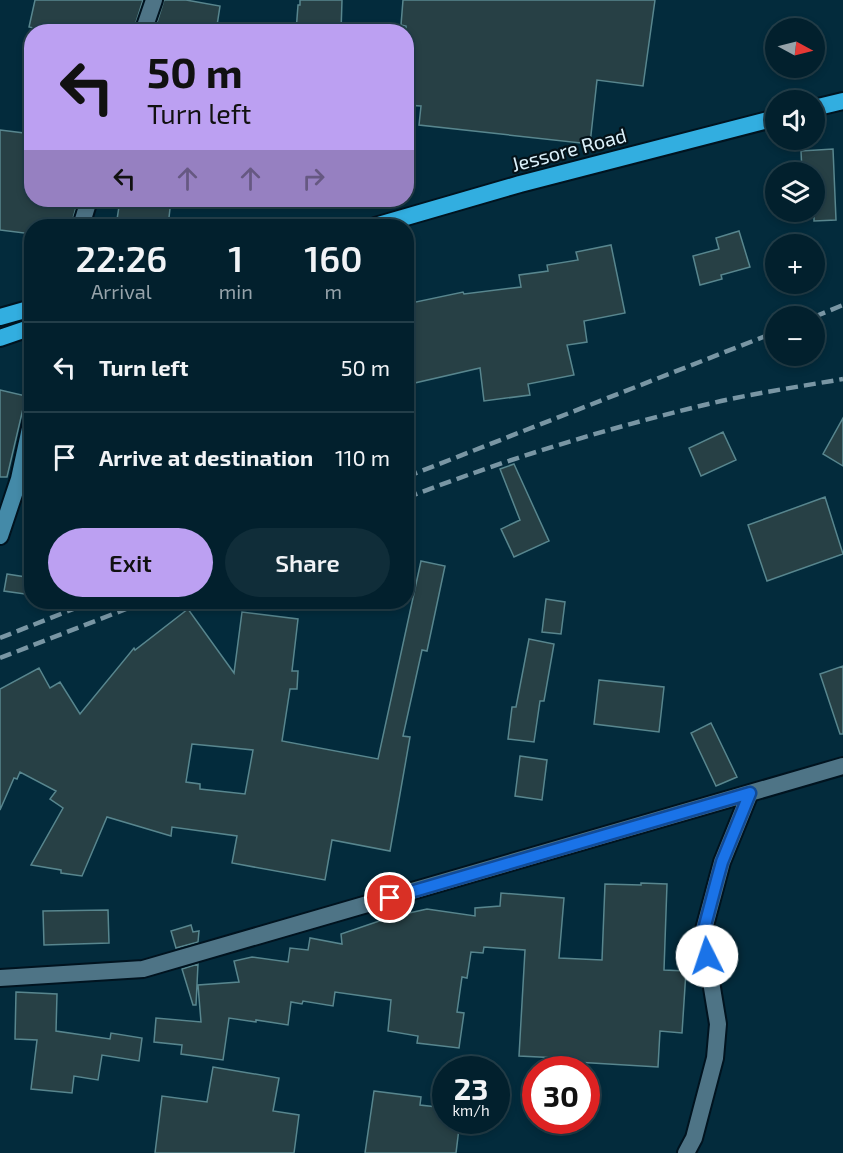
<!DOCTYPE html>
<html lang="en">
<head>
<meta charset="utf-8">
<style>
  body { margin:0; font-family:"Exo 2",sans-serif; background:#102d39; color:#f1f3f6; height:100vh; display:flex; flex-direction:column; font-size:22px; white-space:nowrap }
  * { box-sizing:border-box; margin:0 }
  p { font-size:20px; color:#96a3aa }
  .icon { flex:none; width:33px; height:33px; fill:none; stroke:currentColor; stroke-width:2; stroke-linecap:round; stroke-linejoin:round }
  .map { position:relative; flex:1; overflow:hidden }
  .panel { position:absolute; left:24px; top:219px; width:390px; height:390px; display:flex; flex-direction:column; background:#02202d; border-radius:24px; box-shadow:0 3px 9px #0003,0 0 0 2px #233e49 }
  .panel>* { flex:none }
  .banner { position:absolute; left:24px; top:24px; width:390px; height:183px; border-radius:24px; box-shadow:0 3px 9px #0003,0 0 0 2px #233e49; background:#bca0f2; color:#111; overflow:hidden }
  .needle { width:39px; rotate:97deg }
  .tools { position:absolute; left:765px; top:18px; display:grid; gap:12px }
  .tools a { display:grid; place-items:center; width:60px; height:60px; border-radius:50%; background:#02202d; box-shadow:0 3px 9px #0003,0 0 0 2px #233e49; font-size:30px }
  .speed { position:absolute; left:432px; top:1056px; display:flex; gap:12px; font-size:30px; font-weight:700; text-align:center }
  .speed>* { display:grid; place-content:center; width:78px; height:78px; border-radius:50%; background:#02202d; box-shadow:0 3px 9px #0003,0 0 0 2px #233e49; line-height:1 }
  .speed small { font-size:15px; font-weight:400 }
  .speed .limit { border:9px solid #d22; background:#fff; color:#111 }
  .pin { position:absolute; display:grid; place-items:center; width:51px; height:51px; color:#fff; margin:-26px; border:3px solid #fff; border-radius:50%; box-shadow:0 2px 6px #0007 }
  .me { position:absolute; width:66px; margin:-33px; rotate:356deg; stroke-linejoin:round; filter:drop-shadow(0 0 4px #0008) }
  .turn { display:flex; align-items:center; gap:21px; height:126px; padding:0 24px; font-size:27px }
  .turn .icon { width:78px; height:78px; stroke-width:2.5 }
  .turn b { display:block; font-size:42px; line-height:51px }
  .lanes { display:flex; align-items:center; height:57px; padding:0 24px; background:#0003; justify-content:center; gap:30px; direction:ltr }
  .lanes .off { opacity:.35 }
  .eta { display:flex; justify-content:space-evenly; align-items:center; height:102px; text-align:center }
  .eta b { font-size:36px; font-weight:600; line-height:42px }
  .action { display:flex; gap:12px; margin-top:auto; padding:12px 24px }
  .action a { flex:1; height:69px; border-radius:36px; background:#bca0f2; color:#111; font-size:24px; font-weight:600; line-height:69px; text-align:center }
  .action a+a { background:#102d39; color:#f1f3f6 }
  ul { padding:0; list-style:none }
  li { display:flex; align-items:center; gap:18px; height:90px; padding:0 24px; border-top:2px solid #233e49 }
  li div { flex:1 }
  li b { display:block; font-size:22px }
  li em { font-style:normal }
  .map>svg:first-child { display:block }
  .building { fill:#274045; stroke:#58868e; stroke-width:1.5; fill-rule:evenodd }
  .lines { fill:none; stroke-linecap:round; stroke-linejoin:round }
  .minor-casing { stroke:#00131f; stroke-width:20 }
  .secondary-casing { stroke:#00131f; stroke-width:20 }
  .trunk-casing { stroke:#00131f; stroke-width:20 }
  .minor { stroke:#4e7486; stroke-width:16 }
  .secondary { stroke:#448aa8; stroke-width:16 }
  .trunk { stroke:#32aee0; stroke-width:16 }
  .rail { stroke:#7996a4; stroke-width:4.5; stroke-dasharray:12 6; stroke-linecap:butt }
  .route-casing { stroke:#114b97; stroke-width:15 }
  .route { stroke:#1a73e8; stroke-width:10 }
  .labels { text-anchor:middle; stroke-width:4.5; stroke-linejoin:round; paint-order:stroke }
  .street-label { font-size:20px; fill:#dcf1fb; stroke:#041219 }
</style>
</head>
<body>
<div class="map">
<svg width="843" height="1153" viewBox="0 0 843 1153">
  <rect width="100%" height="100%" fill="#032b3c"/>
  <path class="building" d="M 35,0 L 143,0 L 133,32 L 51,32 L 29,27 Z
    M 164,0 L 186,0 L 220,6 L 216,32 L 154,32 Z
    M 300,0 L 342,0 L 341,32 L 296,32 L 298,5 L 300,5 Z
    M 403,0 L 655,0 L 643,86 L 597,80 L 590,144 L 419,125 L 421,106 L 406,105 L 406,26 L 401,25 Z
    M 0,130 L 32,134 L 32,200 L 78,200 L 71,226 L 32,226 L 32,234 L 0,230 Z
    M 833,149 L 836,220 L 814,221 L 814,172 L 802,172 L 801,151 Z
    M 120,200 L 171,200 L 168,226 L 116,226 Z
    M 739,231 L 750,267 L 721,275 L 722,279 L 700,285 L 693,256 L 719,249 L 716,238 Z
    M 611,245 L 625,313 L 584,321 L 587,342 L 567,345 L 574,375 L 528,384 L 530,395 L 484,401 L 480,368 L 406,385 L 406,304 L 463,292 L 464,294 L 521,287 L 519,275 L 548,271 L 547,265 L 578,260 L 576,252 Z
    M 0,390 L 26,396 L 7,477 L 0,477 Z
    M 843,418 L 843,466 L 823,454 Z
    M 723,432 L 736,460 L 701,476 L 689,448 Z
    M 514,464 L 549,541 L 514,557 L 501,529 L 520,520 L 500,469 Z
    M 825,497 L 843,554 L 767,581 L 748,525 Z
    M 421,561 L 445,566 L 427,651 L 422,650 L 403,736 L 410,737 L 390,851 L 332,840 L 325,880 L 232,863 L 237,836 L 172,827 L 171,836 L 107,817 L 82,876 L 61,873 L 61,870 L 31,865 L 63,808 L 50,799 L 56,791 L 20,772 L 17,779 L 14,778 L 0,810 L 0,689 L 39,668 L 50,688 L 60,682 L 80,714 L 134,648 L 135,650 L 188,609 L 234,673 L 242,612 L 298,619 L 292,671 L 298,671 L 297,689 L 290,689 L 282,741 L 378,759 ZM 192,744 L 253,750 L 245,794 L 200,789 L 200,784 L 186,782 Z
    M 7,574 L 32,578 L 32,595 L 4,591 Z
    M 546,599 L 565,602 L 561,634 L 542,632 Z
    M 529,639 L 554,644 L 544,701 L 540,701 L 534,742 L 508,739 L 512,707 L 516,707 Z
    M 843,666 L 843,734 L 840,734 L 820,674 Z
    M 599,680 L 664,687 L 659,732 L 594,724 Z
    M 711,723 L 737,777 L 716,786 L 691,733 Z
    M 520,756 L 547,760 L 542,800 L 515,796 Z
    M 641,883 L 667,884 L 664,970 L 686,971 L 682,1033 L 660,1031 L 658,1067 L 559,1061 L 559,1058 L 519,1056 L 525,950 L 484,947 L 483,953 L 471,952 L 467,978 L 462,977 L 457,1012 L 464,1013 L 459,1048 L 417,1043 L 418,1036 L 388,1031 L 391,1000 L 335,992 L 333,1006 L 303,1001 L 302,1004 L 291,1002 L 288,1025 L 256,1020 L 256,1022 L 229,1018 L 223,1060 L 181,1054 L 182,1045 L 154,1042 L 156,1018 L 201,1022 L 198,985 L 239,982 L 234,961 L 252,957 L 288,962 L 290,948 L 308,950 L 310,938 L 342,944 L 341,934 L 391,917 L 427,909 L 475,916 L 475,908 L 500,906 L 501,893 L 564,898 L 559,958 L 602,960 L 605,884 L 641,885 Z
    M 108,910 L 109,943 L 44,945 L 43,911 Z
    M 191,925 L 193,932 L 199,931 L 198,942 L 176,948 L 171,931 Z
    M 198,964 L 196,1005 L 193,1005 L 182,969 Z
    M 16,992 L 57,994 L 56,1031 L 110,1039 L 111,1033 L 142,1038 L 139,1061 L 102,1055 L 98,1080 L 74,1076 L 72,1093 L 31,1089 L 37,1040 L 15,1039 Z
    M 213,1067 L 279,1078 L 273,1111 L 299,1115 L 294,1153 L 155,1153 L 162,1096 L 207,1102 Z
    M 374,1091 L 421,1097 L 420,1105 L 446,1108 L 446,1120 L 460,1120 L 456,1153 L 365,1153 Z"/>
  <g class="lines">
    <g class="minor-casing">
      <path id="minor" d="M 143,32 L 154,0
        M 81,226 L 89,200
        M 0,978 L 143,969 L 843,766
        M 686,1153 L 694,1138 L 715,1058 L 718,1024 L 703,933 L 722,862 L 750,793"/>
    </g>
    <g class="secondary-casing">
      <path id="secondary" d="M 0,536 L 19,479 L 32,419"/>
    </g>
    <g class="trunk-casing">
      <path id="trunk" d="M 814,108 L 843,101
        M 375,226 L 520,184 L 776,118
        M 0,317 L 32,308
        M 0,338 L 32,327"/>
    </g>
    <use href="#minor" class="minor"/>
    <use href="#secondary" class="secondary"/>
    <use href="#trunk" class="trunk"/>
    <path class="rail" d="M 814,317 L 843,305
      M 406,477 L 776,332
      M 406,498 C 509,458 614,426 721,401 C 762,392 803,386 843,379
      M 0,638 L 91,602
      M 0,658 L 144,602"/>
  </g>
  <g class="lines">
    <g class="route-casing">
      <path id="route" d="M 390,898 L 750,793 L 722,862 L 717,880 L 703,933 L 707,956"/>
    </g>
    <use href="#route" class="route"/>
  </g>
  <g class="labels">
    <g class="street-label">
      <text transform="translate(569 150) rotate(-15)" y="7">Jessore Road</text>
    </g>
  </g>
</svg>
<div class="tools">
<a><svg class="needle" viewBox="-14 -14 28 28"><path d="M0-13l5 13h-10z" fill="#e53935"/><path d="M0 13l5-13h-10z" fill="#96a3aa"/></svg></a>
<a><svg class="icon" aria-label="sound" viewBox="0 0 24 24"><path d="M4 9h4l5-4v14l-5-4H4zM17 9q2 3 0 6"/></svg></a>
<a><svg class="icon" aria-label="layers" viewBox="0 0 24 24"><path d="M12 4l9 5-9 5-9-5zM3 14l9 5 9-5"/></svg></a>
<a>+</a>
<a>−</a>
</div>
<div class="speed"><div>23<small>km/h</small></div><div class="limit">30</div></div>
<div class="pin" style="left:390px;top:898px;background:#d93025"><svg class="icon" aria-label="arrive" viewBox="0 0 24 24"><path d="M6 21V4h12l-3 4 3 4H6"/></svg></div>
<svg class="me" style="left:707px;top:956px" viewBox="-20 -20 40 40"><circle r="19" fill="#fff"/><path d="M0-13L10 11 0 6-10 11z" fill="#1a73e8"/></svg>
<div class="banner">
<div class="turn"><svg class="icon" aria-label="left" viewBox="0 0 24 24"><path d="M17 20v-9H6M10 6l-5 5 5 5"/></svg><div><b>50 m</b>Turn left</div></div>
<div class="lanes"><svg class="icon" aria-label="left" viewBox="0 0 24 24"><path d="M17 20v-9H6M10 6l-5 5 5 5"/></svg><svg class="icon off" aria-label="ahead" viewBox="0 0 24 24"><path d="M12 20V5M6 11l6-6 6 6"/></svg><svg class="icon off" aria-label="ahead" viewBox="0 0 24 24"><path d="M12 20V5M6 11l6-6 6 6"/></svg><svg class="icon off" aria-label="right" viewBox="0 0 24 24"><path d="M7 20v-9h11M14 6l5 5-5 5"/></svg></div>
</div>
<section class="panel">
<div class="eta">
<div><b>22:26</b><p>Arrival</p></div>
<div><b>1</b><p>min</p></div>
<div><b>160</b><p>m</p></div>
</div>
<ul>
<li><svg class="icon" aria-label="left" viewBox="0 0 24 24"><path d="M17 20v-9H6M10 6l-5 5 5 5"/></svg><div><b>Turn left</b></div><em>50 m</em></li>
<li><svg class="icon" aria-label="arrive" viewBox="0 0 24 24"><path d="M6 21V4h12l-3 4 3 4H6"/></svg><div><b>Arrive at destination</b></div><em>110 m</em></li>
</ul>
<div class="action"><a>Exit</a><a>Share</a></div>
</section>
</div>
</body>
</html>
